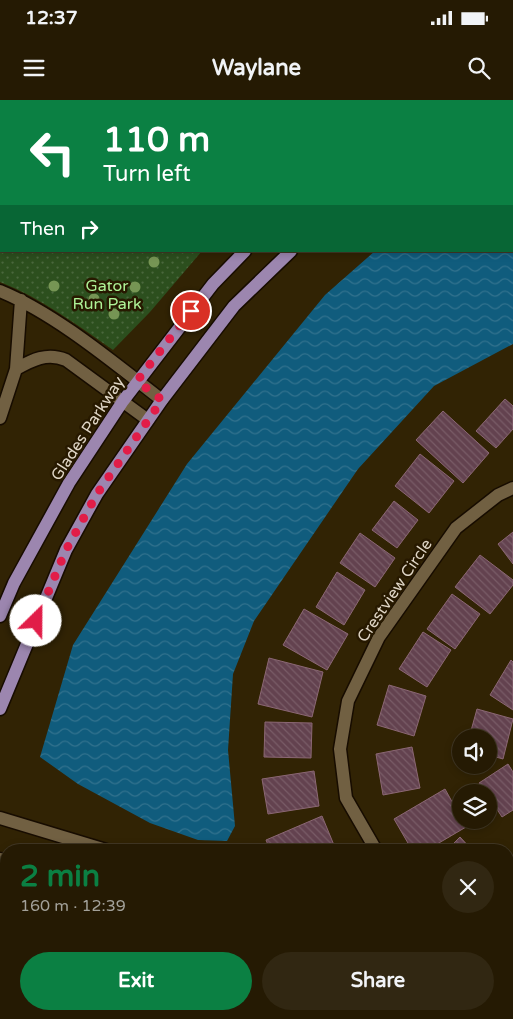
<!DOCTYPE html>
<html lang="en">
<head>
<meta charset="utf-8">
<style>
  body { margin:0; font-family:"Varela Round",sans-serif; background:#312712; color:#f1f3f6; height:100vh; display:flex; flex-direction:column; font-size:19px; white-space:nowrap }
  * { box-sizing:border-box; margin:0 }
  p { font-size:16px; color:#a3a19a }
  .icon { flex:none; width:28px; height:28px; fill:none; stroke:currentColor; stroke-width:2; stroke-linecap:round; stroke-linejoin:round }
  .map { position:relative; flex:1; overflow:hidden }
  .drawer { position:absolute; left:0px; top:744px; width:514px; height:176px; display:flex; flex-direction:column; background:#251a03; border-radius:20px 20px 0 0; box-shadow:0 2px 8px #0003,0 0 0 1px #423825 }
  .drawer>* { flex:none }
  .banner { position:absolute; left:0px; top:0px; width:514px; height:152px; box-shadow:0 2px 8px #0003,0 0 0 1px #423825; background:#0b8043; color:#fff; overflow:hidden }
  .fabs { position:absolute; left:452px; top:629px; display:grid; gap:10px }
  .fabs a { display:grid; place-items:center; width:45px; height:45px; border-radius:50%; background:#251a03; box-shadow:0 2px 8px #0003,0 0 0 1px #423825; font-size:25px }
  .pin { position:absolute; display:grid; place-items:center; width:42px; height:42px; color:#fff; margin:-21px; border:2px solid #fff; border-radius:50%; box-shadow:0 1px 5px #0007 }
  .me { position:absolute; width:55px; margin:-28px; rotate:23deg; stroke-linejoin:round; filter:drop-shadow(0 0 4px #0008) }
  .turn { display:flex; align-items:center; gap:18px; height:105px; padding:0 20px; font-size:22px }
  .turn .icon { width:65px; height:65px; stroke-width:2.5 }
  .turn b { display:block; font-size:35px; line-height:42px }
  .then { display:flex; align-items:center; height:48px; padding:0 20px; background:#0003; gap:10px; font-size:19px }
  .round { display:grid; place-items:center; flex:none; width:52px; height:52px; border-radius:26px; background:#312712 }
  .summary { display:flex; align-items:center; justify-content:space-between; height:85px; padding:0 20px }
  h1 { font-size:30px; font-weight:700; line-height:38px; color:#0b8043 }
  .primary-button { display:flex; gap:10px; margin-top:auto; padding:10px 20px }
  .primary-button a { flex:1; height:58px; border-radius:30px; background:#0b8043; color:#fff; font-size:20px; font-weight:700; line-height:58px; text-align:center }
  .primary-button a+a { background:#312712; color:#f1f3f6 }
  .status { display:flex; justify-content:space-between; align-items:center; height:35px; padding:0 25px; background:#251a03; direction:ltr }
  .status svg { height:14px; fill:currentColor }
  header { display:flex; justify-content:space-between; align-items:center; height:65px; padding:0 20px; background:#251a03; font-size:22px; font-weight:700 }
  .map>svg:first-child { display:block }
  .park { fill:url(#park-dots) }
  .water { fill:url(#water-waves) }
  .building { fill:url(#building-back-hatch); stroke:#8b6774 }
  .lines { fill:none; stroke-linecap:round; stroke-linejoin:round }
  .minor-casing { stroke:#170c00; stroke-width:15 }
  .major-casing { stroke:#170c00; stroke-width:15 }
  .minor { stroke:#716042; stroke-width:12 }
  .major { stroke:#9c86af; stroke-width:12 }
  .tree { fill:#769554 }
  .route { stroke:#e11d48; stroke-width:9; stroke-dasharray:0 16.2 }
  .labels { text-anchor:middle; stroke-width:5; stroke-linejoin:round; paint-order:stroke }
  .park-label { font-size:16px; fill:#aef296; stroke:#271900 }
  .street-label { font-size:16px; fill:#dfd5c5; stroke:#271900 }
</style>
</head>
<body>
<div class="status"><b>12:37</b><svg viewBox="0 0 49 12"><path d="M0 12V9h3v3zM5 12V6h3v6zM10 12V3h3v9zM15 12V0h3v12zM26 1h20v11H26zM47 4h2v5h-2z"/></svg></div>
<header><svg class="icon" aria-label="menu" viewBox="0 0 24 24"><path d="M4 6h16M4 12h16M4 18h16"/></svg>Waylane<svg class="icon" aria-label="search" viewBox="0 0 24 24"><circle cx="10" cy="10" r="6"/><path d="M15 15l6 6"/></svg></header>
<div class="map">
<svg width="513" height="919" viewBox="0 0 513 919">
  <defs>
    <pattern id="park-dots" width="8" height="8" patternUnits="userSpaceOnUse" patternTransform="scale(1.25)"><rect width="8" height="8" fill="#2c4f1e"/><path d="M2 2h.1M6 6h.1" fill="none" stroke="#4a673d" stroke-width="1.8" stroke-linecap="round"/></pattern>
    <pattern id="water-waves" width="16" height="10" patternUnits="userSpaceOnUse" patternTransform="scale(1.25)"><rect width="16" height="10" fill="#105c7d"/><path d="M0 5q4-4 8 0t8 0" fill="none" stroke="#32728e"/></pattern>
    <pattern id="building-back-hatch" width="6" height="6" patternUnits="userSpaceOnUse" patternTransform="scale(1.25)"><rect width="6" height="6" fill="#63424f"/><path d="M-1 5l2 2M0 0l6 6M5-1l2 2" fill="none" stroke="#795c67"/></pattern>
  </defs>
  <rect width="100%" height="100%" fill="#312304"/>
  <path class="park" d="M 0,0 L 382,0 L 1,1 L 1,151 L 202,151 L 150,212 L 113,250 C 77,225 41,198 0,182 Z"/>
  <path class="water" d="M 513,44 L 513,244 L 434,286 L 358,369 L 254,521 L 233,574 L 228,650 L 235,726 L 227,741 L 198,740 L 150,723 L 78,684 L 40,657 L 73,545 L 187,364 L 325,195 L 375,151 L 512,151 Z
    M 40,914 L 198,914 L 198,919 L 38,919 Z"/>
  <path class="building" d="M 505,299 L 513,306 L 513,329 L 496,348 L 476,331 Z
    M 443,311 L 489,353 L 463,383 L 416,340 Z
    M 420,354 L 454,381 L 429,413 L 395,386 Z
    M 394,401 L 418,420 L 397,448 L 372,430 Z
    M 513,432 L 513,464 L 498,444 Z
    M 360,433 L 395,458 L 375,487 L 340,463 Z
    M 480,455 L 513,480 L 513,485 L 490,514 L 455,487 Z
    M 337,472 L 365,490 L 344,525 L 316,507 Z
    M 452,494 L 480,514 L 455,549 L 427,529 Z
    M 304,509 L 348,534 L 327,570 L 283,545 Z
    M 423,532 L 451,550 L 427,587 L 399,569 Z
    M 269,558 L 323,572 L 312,617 L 258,604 Z
    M 511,560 L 513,562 L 513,610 L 490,595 Z
    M 389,585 L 426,596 L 414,636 L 377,625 Z
    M 477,609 L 513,619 L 503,659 L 489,655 L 489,638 L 469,638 Z
    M 265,622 L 312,623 L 311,658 L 264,657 Z
    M 412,647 L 420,688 L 383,695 L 376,654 Z
    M 508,664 L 513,672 L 513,710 L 502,717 L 489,697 L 489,692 L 485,692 L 479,683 Z
    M 314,671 L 319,706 L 268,714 L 262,679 Z
    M 445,689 L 466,727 L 427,750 L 412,750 L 394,719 Z
    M 322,716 L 336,750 L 270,750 L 266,740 Z
    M 460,737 L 472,750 L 447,750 Z
    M 508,790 L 513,796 L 513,805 L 508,810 Z
    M 513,814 L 513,855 L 508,848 L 508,819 Z
    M 454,914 L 477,914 L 480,919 L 446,919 Z"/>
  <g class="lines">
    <g class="minor-casing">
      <path id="minor" d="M 0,191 C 56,214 114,263 162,300
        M 16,269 C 32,260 47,252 66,260 L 148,320
        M 0,318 L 16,269 L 21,200
        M 0,718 L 106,750
        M 376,750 L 346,698 L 340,649 L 348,601 L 379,537 L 456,428 L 498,395 L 513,388
        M 0,759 L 6,761
        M 508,911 L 513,918
        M 308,914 L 312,919
        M 353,914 L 357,919"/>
    </g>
    <g class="major-casing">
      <path id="major" d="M 421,1 L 422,0
        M 473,1 L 475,0
        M 0,516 L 14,483 L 69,383 L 123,301 L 213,184 L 245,151
        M 0,609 L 66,450 L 97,394 L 162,300 L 234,206 L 291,151"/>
    </g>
    <use href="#minor" class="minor"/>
    <use href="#major" class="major"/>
  </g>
  <g class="tree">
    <circle cx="154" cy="162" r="5.5"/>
    <circle cx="54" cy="186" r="5.5"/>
    <circle cx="135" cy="187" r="5.5"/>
    <circle cx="94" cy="199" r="5.5"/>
    <circle cx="114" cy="214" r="5.5"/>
  </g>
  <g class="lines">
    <path class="route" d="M 36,521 L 66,450 L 97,394 L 162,300 L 137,281 L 191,211"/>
  </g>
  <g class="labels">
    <g class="park-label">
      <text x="107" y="191">Gator<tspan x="107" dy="18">Run Park</tspan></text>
    </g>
    <g class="street-label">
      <text transform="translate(87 328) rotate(-57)" y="6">Glades Parkway</text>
      <text transform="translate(394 490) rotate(-56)" y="6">Crestview Circle</text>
    </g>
  </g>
</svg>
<div class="fabs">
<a><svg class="icon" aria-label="sound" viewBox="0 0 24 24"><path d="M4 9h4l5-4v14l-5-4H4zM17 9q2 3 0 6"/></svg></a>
<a><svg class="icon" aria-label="layers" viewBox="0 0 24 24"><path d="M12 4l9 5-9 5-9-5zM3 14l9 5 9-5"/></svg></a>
</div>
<div class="pin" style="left:191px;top:211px;background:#d93025"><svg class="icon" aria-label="arrive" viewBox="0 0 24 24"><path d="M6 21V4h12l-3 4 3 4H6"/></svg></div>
<svg class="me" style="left:36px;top:521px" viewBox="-20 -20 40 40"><circle r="19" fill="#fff"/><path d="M0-13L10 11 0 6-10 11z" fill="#e11d48"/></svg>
<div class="banner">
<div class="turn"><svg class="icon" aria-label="left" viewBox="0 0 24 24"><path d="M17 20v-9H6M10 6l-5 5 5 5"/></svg><div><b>110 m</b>Turn left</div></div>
<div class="then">Then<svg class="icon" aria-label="right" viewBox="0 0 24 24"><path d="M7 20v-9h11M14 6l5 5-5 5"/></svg></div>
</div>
<section class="drawer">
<div class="summary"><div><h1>2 min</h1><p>160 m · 12:39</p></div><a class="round"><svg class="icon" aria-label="close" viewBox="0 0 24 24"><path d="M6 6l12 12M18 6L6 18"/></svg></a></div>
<div class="primary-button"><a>Exit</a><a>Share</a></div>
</section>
</div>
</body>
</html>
